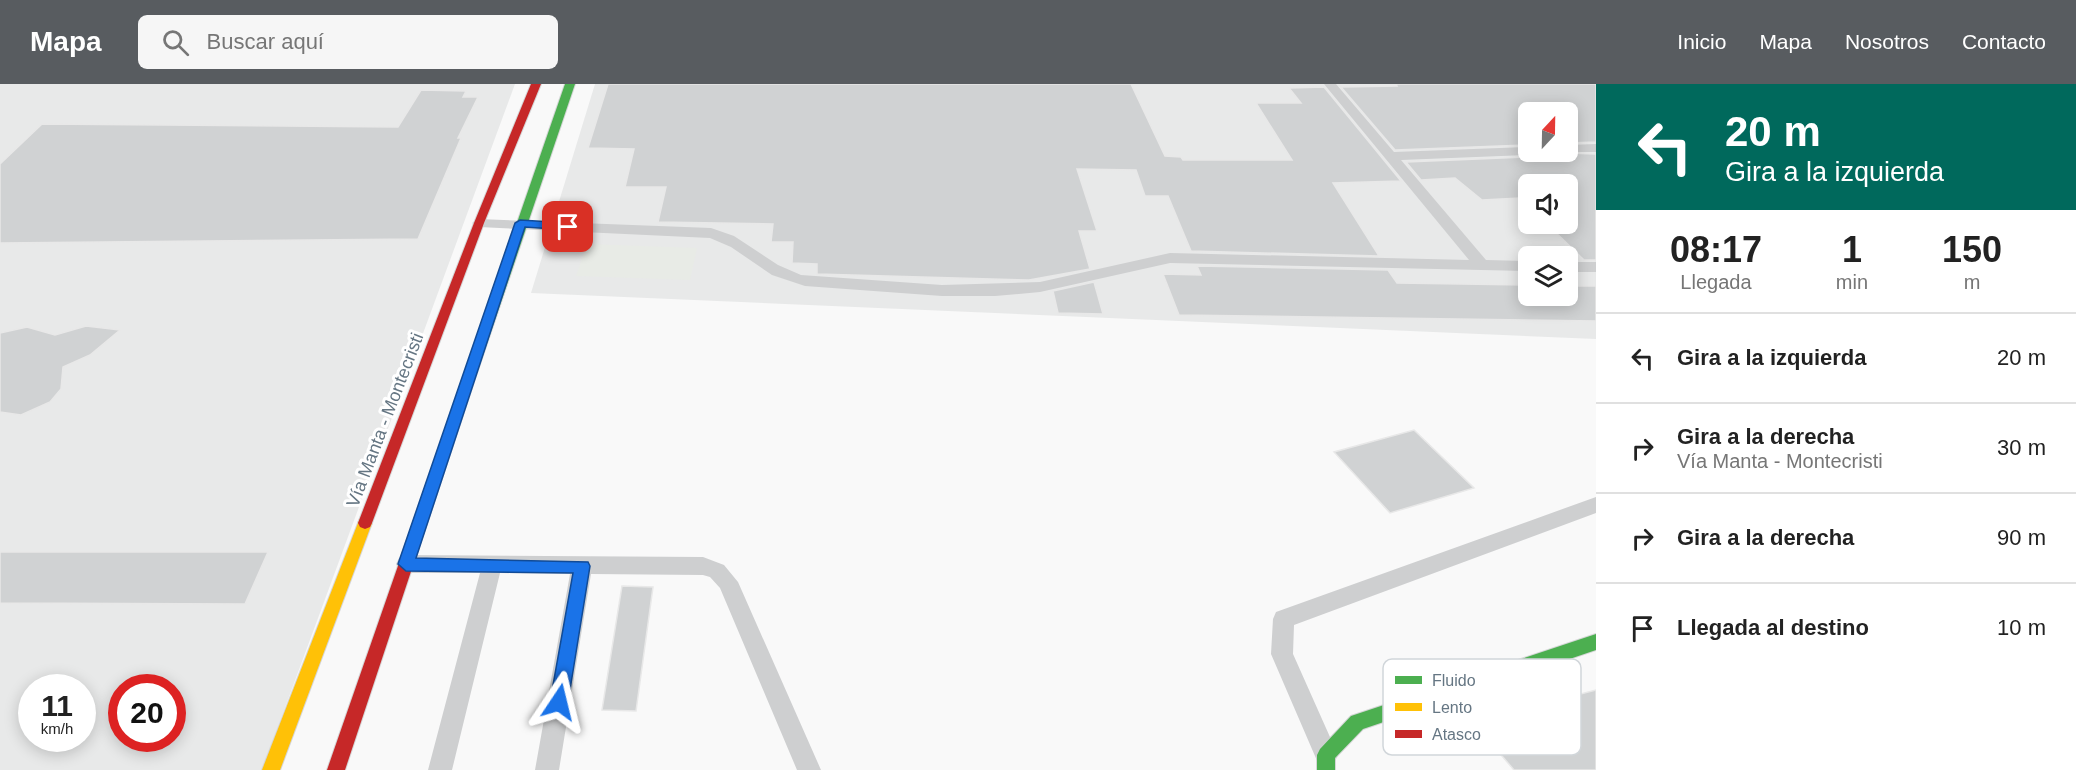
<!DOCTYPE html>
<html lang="es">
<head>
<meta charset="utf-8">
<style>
  body { margin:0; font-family:Arial,sans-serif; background:#f6f6f6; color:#222; height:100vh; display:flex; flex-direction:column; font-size:22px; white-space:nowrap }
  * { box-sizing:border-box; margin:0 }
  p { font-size:20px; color:#767676 }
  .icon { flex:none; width:33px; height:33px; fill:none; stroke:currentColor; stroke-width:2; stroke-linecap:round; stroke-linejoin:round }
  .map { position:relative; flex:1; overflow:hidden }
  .sheet { display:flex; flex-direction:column; background:#fff; width:480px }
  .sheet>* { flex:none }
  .top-card { background:#00695c; color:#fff; overflow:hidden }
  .needle { width:39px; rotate:22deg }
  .controls { position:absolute; left:1518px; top:18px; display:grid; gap:12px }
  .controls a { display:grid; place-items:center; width:60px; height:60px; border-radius:9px; background:#fff; box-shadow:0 3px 15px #0003; font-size:30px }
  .speed { position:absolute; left:18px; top:590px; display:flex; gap:12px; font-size:30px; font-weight:700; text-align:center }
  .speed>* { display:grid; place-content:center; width:78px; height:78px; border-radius:50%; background:#fff; box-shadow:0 3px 15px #0003; line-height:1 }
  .speed small { font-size:15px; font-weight:400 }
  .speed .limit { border:9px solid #d22; background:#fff; color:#111 }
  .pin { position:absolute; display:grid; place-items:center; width:51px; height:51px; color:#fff; margin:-26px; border-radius:12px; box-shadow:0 3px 9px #0006 }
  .me { position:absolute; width:66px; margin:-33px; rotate:10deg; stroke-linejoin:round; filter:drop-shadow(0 0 4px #0008) }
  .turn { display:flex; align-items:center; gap:21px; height:126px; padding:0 30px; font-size:27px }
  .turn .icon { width:78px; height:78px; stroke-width:2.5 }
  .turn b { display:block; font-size:42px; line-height:51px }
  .eta { display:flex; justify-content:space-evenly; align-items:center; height:102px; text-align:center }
  .eta b { font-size:36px; font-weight:700; line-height:42px }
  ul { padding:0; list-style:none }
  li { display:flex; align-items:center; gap:18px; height:90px; padding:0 30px; border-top:2px solid #e0e0e0 }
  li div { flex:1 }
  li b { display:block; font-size:22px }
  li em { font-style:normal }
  header { display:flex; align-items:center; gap:36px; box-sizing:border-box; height:84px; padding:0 30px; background:#585c60; color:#fff }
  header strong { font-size:28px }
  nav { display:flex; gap:33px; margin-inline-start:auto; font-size:21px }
  .search { width:420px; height:54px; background:#f6f6f6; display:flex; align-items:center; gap:15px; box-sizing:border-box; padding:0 21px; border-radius:9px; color:#767676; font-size:22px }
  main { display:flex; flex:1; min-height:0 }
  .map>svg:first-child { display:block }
  .built { fill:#e8e9e9; fill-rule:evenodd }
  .green { fill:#e8ebe6 }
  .building { fill:#d0d2d3; stroke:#e8e8e8; stroke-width:1.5 }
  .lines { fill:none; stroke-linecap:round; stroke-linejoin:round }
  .fast-casing { stroke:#d5d6d7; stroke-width:2 }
  .slow-casing { stroke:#d5d6d7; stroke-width:2 }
  .jam-casing { stroke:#d5d6d7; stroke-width:2 }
  .lane { fill:#cecfd0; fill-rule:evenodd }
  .fast { fill:#4caf50; fill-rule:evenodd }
  .slow { fill:#ffc107; fill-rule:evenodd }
  .jam { fill:#c62828; fill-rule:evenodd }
  .route { fill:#1a73e8; stroke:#114b97; stroke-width:1.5 }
  .labels { text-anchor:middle; stroke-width:6; stroke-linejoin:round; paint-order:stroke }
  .street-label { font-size:18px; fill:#657683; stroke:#fff }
  .key { fill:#fff; stroke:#d1d6da; stroke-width:1.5 }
  .key-label { font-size:16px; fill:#657683 }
</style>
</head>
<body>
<header>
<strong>Mapa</strong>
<div class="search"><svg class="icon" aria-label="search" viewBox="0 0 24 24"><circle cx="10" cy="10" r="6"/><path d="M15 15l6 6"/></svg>Buscar aquí</div>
<nav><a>Inicio</a><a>Mapa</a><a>Nosotros</a><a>Contacto</a></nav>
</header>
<main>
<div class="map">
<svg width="1596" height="686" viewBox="0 0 1596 686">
  <rect width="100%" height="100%" fill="#f9f9f9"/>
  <path class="built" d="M 0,0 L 515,0 L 262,686 L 0,686 ZM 32,603 L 82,603 L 82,654 L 32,654 ZM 122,603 L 172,603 L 172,654 L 122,654 Z
    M 595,0 L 1596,0 L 1596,255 L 531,209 ZM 1528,28 L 1568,28 L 1568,68 L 1528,68 ZM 1528,100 L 1568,100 L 1568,140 L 1528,140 ZM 1528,172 L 1568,172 L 1568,212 L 1528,212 Z"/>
  <path class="green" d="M 587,160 L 697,164 L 690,196 L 576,192 Z"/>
  <path class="building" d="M 608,0 L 1131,0 L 1165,72 L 1181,73 L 1183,76 L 1292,76 L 1256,19 L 1301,19 L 1289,4 L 1324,3 L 1401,97 L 1333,99 L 1379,172 L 1191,167 L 1168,112 L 1145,112 L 1136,86 L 1077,85 L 1097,147 L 1079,147 L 1090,185 L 1029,196 L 817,190 L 817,180 L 792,179 L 793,158 L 771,158 L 773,140 L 658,138 L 666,103 L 625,103 L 634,65 L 588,64 Z
    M 1396,0 L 1596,0 L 1596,58 L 1568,59 L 1568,28 L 1528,28 L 1528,61 L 1395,66 L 1341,3 L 1397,2 Z
    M 421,6 L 466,7 L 463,13 L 478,13 L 458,54 L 461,54 L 418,155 L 0,159 L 0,80 L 42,40 L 398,43 Z
    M 1536,68 L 1596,70 L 1596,176 L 1584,176 L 1547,140 L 1568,140 L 1568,100 L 1528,100 L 1528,122 L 1520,114 L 1482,116 L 1455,94 L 1421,96 L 1406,78 L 1528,73 Z
    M 1197,182 L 1388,186 L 1397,199 L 1528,201 L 1528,212 L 1568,212 L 1568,202 L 1596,202 L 1596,237 L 1179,231 L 1163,190 L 1201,191 Z
    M 1094,198 L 1103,230 L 1058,229 L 1053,207 Z
    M 86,242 L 120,246 L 90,271 L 63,283 L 61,305 L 50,318 L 21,331 L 0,328 L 0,249 L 27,243 L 55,251 Z
    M 1414,346 L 1474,404 L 1390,429 L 1334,368 Z
    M 0,468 L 268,468 L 245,520 L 0,519 Z
    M 622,502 L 653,503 L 636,627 L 602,626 Z
    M 1596,606 L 1596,686 L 1514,686 L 1466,630 L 1524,620 L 1527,624 Z"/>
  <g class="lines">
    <g class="fast-casing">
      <path id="fast" d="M 565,0 L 575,0 L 475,295 L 469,300 L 464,298 L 463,295 Z
        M 1596,550 L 1596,566 L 1363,645 L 1335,674 L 1335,686 L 1317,686 L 1317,671 L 1320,665 L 1351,632 Z"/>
    </g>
    <g class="slow-casing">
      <path id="slow" d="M 365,433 L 370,435 L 372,439 L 280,686 L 262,686 L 358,439 L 360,435 Z"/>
    </g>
    <g class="jam-casing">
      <path id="jam" d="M 531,0 L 541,0 L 484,139 L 372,439 L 370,443 L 365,445 L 360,443 L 358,439 L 474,139 Z
        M 469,290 L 475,295 L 345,686 L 327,686 L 463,295 Z"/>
    </g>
    <path class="lane" d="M 1324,0 L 1336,0 L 1394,68 L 1528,63 L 1528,68 L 1534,68 L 1528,71 L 1401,76 L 1486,176 L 1528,177 L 1528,187 L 1170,179 L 1040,208 L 995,212 L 942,212 L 805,202 L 772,191 L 731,163 L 710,154 L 479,143 L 472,139 L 479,135 L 711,144 L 734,152 L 778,181 L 801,191 L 942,201 L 1040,198 L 1170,169 L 1469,176 Z
      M 1596,60 L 1596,68 L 1563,68 L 1568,68 L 1568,61 Z
      M 1568,178 L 1596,178 L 1596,188 L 1568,188 Z
      M 1596,413 L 1596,429 L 1294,541 L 1293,570 L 1338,671 L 1334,679 L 1326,683 L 1318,679 L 1271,570 L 1273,535 L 1276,528 Z
      M 406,471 L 703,473 L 724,481 L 738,498 L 821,686 L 797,686 L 720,504 L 710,493 L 703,491 L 591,490 L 559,686 L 535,686 L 570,490 L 500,489 L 452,686 L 428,686 L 480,489 L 406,489 L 399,486 L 396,480 L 399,474 Z"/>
    <use href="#fast" class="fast"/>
    <use href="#slow" class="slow"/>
    <use href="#jam" class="jam"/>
  </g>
  <path class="route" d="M 520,136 L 568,139 L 574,143 L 568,146 L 525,143 L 416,474 L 588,478 L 590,482 L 568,618 L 565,624 L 559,626 L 553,624 L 550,618 L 573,489 L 406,487 L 398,480 L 515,139 Z"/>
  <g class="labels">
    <g class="street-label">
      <text transform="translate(385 336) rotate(-69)" y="6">Vía Manta - Montecristi</text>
    </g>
  </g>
  <rect x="1383" y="575" width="198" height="96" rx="9" class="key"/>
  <rect x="1395" y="592" width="27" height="8" fill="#4caf50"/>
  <rect x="1395" y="619" width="27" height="8" fill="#ffc107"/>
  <rect x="1395" y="646" width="27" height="8" fill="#c62828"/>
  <g class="key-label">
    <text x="1432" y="602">Fluido</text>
    <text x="1432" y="629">Lento</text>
    <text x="1432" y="656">Atasco</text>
  </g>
</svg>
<div class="controls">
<a><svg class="needle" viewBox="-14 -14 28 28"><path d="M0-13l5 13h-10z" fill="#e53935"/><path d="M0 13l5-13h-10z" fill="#767676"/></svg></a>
<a><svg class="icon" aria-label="sound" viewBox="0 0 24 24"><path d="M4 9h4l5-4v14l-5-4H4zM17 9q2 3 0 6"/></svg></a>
<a><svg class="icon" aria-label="layers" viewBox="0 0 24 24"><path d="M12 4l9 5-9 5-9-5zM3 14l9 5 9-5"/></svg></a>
</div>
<div class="speed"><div>11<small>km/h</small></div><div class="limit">20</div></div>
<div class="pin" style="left:568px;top:143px;background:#d93025"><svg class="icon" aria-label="arrive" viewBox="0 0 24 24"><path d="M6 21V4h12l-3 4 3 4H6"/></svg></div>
<svg class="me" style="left:559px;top:618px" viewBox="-20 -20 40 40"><path d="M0-17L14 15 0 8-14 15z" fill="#1a73e8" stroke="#fff" stroke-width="4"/></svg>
</div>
<section class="sheet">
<div class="top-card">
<div class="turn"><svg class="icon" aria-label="left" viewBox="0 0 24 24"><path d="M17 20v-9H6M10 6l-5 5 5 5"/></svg><div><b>20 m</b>Gira a la izquierda</div></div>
</div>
<div class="eta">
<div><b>08:17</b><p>Llegada</p></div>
<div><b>1</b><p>min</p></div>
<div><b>150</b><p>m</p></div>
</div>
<ul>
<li><svg class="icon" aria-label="left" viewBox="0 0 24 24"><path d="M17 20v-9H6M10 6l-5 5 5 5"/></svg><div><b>Gira a la izquierda</b></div><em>20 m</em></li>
<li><svg class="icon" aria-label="right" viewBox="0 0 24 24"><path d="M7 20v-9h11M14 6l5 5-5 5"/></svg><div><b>Gira a la derecha</b><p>Vía Manta - Montecristi</p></div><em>30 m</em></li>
<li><svg class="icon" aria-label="right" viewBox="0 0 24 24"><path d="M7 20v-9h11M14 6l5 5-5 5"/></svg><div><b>Gira a la derecha</b></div><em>90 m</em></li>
<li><svg class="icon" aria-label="arrive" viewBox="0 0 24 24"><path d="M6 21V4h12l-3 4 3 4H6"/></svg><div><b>Llegada al destino</b></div><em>10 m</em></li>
</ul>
</section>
</main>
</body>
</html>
